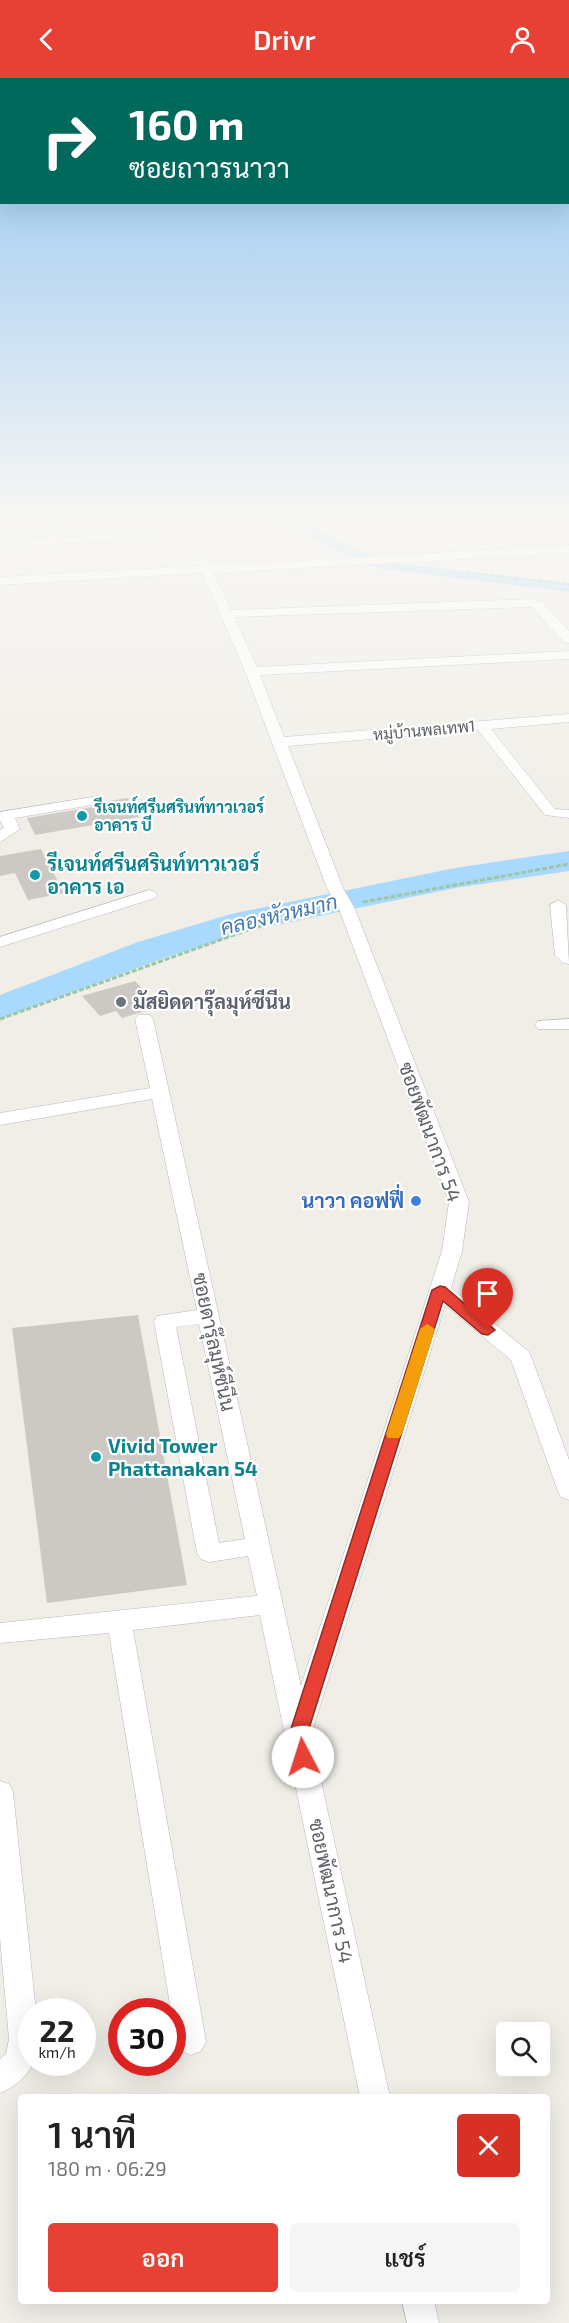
<!DOCTYPE html>
<html lang="th">
<head>
<meta charset="utf-8">
<style>
  body { margin:0; font-family:"Exo 2",Sarabun,sans-serif; background:#f6f6f6; color:#222; height:100vh; display:flex; flex-direction:column; font-size:22px; white-space:nowrap }
  * { box-sizing:border-box; margin:0 }
  p { font-size:20px; color:#767676 }
  .icon { flex:none; width:33px; height:33px; fill:none; stroke:currentColor; stroke-width:2; stroke-linecap:round; stroke-linejoin:round }
  .map { position:relative; flex:1; overflow:hidden }
  .sheet { position:absolute; left:18px; top:2016px; width:532px; height:210px; display:flex; flex-direction:column; background:#fff; border-radius:6px; box-shadow:0 6px 24px #0002 }
  .sheet>* { flex:none }
  .hud { position:absolute; left:0px; top:0px; width:570px; height:126px; box-shadow:0 6px 24px #0002; background:#00695c; color:#fff; overflow:hidden }
  .tools { position:absolute; left:496px; top:1944px; display:grid; gap:12px }
  .tools a { display:grid; place-items:center; width:54px; height:54px; border-radius:6px; background:#fff; box-shadow:0 6px 24px #0002; font-size:30px }
  .speed { position:absolute; left:18px; top:1920px; display:flex; gap:12px; font-size:30px; font-weight:700; text-align:center }
  .speed>* { display:grid; place-content:center; width:78px; height:78px; border-radius:50%; background:#fff; box-shadow:0 6px 24px #0002; line-height:1 }
  .speed small { font-size:15px; font-weight:400 }
  .speed .limit { border:9px solid #d22; background:#fff; color:#111 }
  .pin { position:absolute; display:grid; place-items:center; width:51px; height:51px; color:#fff; margin:-62px -26px; border-radius:50% 50% 50% 0; rotate:-45deg; box-shadow:0 0 6px #0007 }
  .pin .icon { rotate:45deg }
  .me { position:absolute; width:66px; margin:-33px; rotate:355deg; stroke-linejoin:round; filter:drop-shadow(0 0 4px #0008) }
  .turn { display:flex; align-items:center; gap:21px; height:126px; padding:0 30px; font-size:27px }
  .turn .icon { width:78px; height:78px; stroke-width:2.5 }
  .turn b { display:block; font-size:42px; line-height:51px }
  .round { display:grid; place-items:center; flex:none; width:63px; height:63px; border-radius:6px; background:#f6f6f6 }
  .overview { display:flex; align-items:center; justify-content:space-between; height:102px; padding:0 30px }
  h1 { font-size:36px; font-weight:600; line-height:45px }
  .button { display:flex; gap:12px; margin-top:auto; padding:12px 30px }
  .button a { flex:1; height:69px; border-radius:6px; background:#e74135; color:#fff; font-size:24px; font-weight:600; line-height:69px; text-align:center }
  .button a+a { background:#f6f6f6; color:#222 }
  header { display:flex; justify-content:space-between; align-items:center; height:78px; padding:0 30px; background:#e74135; color:#fff; font-size:27px; font-weight:600 }
  .map>svg:first-child { display:block }
  .lines { fill:none; stroke-linecap:round; stroke-linejoin:round }
  .canal { fill:#a9dafe; fill-rule:evenodd }
  .river { fill:#a9dafe; fill-rule:evenodd }
  .building { fill:#ccc9c4 }
  .service-casing { stroke:#b4b7bb; stroke-width:7 }
  .minor-casing { stroke:#b4b7bb; stroke-width:1 }
  .primary-casing { stroke:#f0c660; stroke-width:2 }
  .path-far1 { stroke:#9bc6a7; stroke-width:2; stroke-dasharray:4 2; stroke-linecap:butt }
  .path { stroke:#9bc6a7; stroke-width:3; stroke-dasharray:5 2; stroke-linecap:butt }
  .service { stroke:#fff; stroke-width:6 }
  .minor { fill:#fff; fill-rule:evenodd }
  .primary { fill:#fef0ae; fill-rule:evenodd }
  .route { fill:#e74135; stroke:#962a22; stroke-width:1.5 }
  .slow { fill:#f59e0b }
  .culture-dot { fill:#0f9aa8; stroke:#fff; stroke-width:2 }
  .worship-dot { fill:#6b7280; stroke:#fff; stroke-width:2 }
  .shop-dot { fill:#3f7fe0; stroke:#fff; stroke-width:2 }
  .labels { text-anchor:middle; stroke-width:4.5; stroke-linejoin:round; paint-order:stroke }
  .far-street-label { font-size:16px; fill:#5e6267; stroke:#fff }
  .far-culture-label { font-size:16px; font-weight:bold; fill:#0d838f; stroke:#fff; text-anchor:start }
  .culture-label { font-size:20px; font-weight:bold; fill:#0d838f; stroke:#fff; text-anchor:start }
  .worship-label { font-size:20px; font-weight:bold; fill:#5b616d; stroke:#fff; text-anchor:start }
  .street-label { font-size:20px; fill:#5e6267; stroke:#fff }
  .shop-label { font-size:20px; font-weight:bold; fill:#366cbe; stroke:#fff; text-anchor:end }
  .water-label { font-size:21px; font-style:italic; fill:#447ab1; stroke:#fff }
</style>
</head>
<body>
<header><svg class="icon" aria-label="back" viewBox="0 0 24 24"><path d="M15 5l-7 7 7 7"/></svg>Drivr<svg class="icon" aria-label="person" viewBox="0 0 24 24"><circle cx="12" cy="8" r="4"/><path d="M4 21q1-7 8-7t8 7"/></svg></header>
<div class="map">
<svg width="569" height="2245" viewBox="0 0 569 2245">
  <rect width="100%" height="100%" fill="#f0eee7"/>
  <g class="lines">
    <path class="canal" d="M 282,442 L 300,442 L 353,470 L 387,484 L 569,506 L 569,514 L 380,491 L 330,471 Z"/>
    <path class="river" d="M 569,773 L 569,793 L 455,810 L 251,852 L 164,880 L 0,941 L 0,917 L 138,864 L 231,836 L 455,790 Z"/>
  </g>
  <path class="building" d="M 128,720 L 139,739 L 35,757 L 27,740 L 104,727 L 108,723 Z
    M 41,771 L 64,815 L 28,822 L 15,795 L 0,798 L 0,778 Z
    M 135,903 L 159,929 L 122,940 L 116,933 L 100,938 L 82,918 Z
    M 138,1237 L 187,1507 L 47,1525 L 12,1250 Z"/>
  <g class="lines">
    <g class="service-casing">
      <path id="service" d="M 0,448 L 79,452 L 89,449 L 95,442
        M 0,466 L 145,458"/>
    </g>
    <g class="minor-casing">
      <path id="minor" d="M 569,467 L 569,475 L 214,495 L 231,532 L 532,521 L 542,524 L 569,553 L 569,565 L 564,564 L 531,529 L 234,539 L 257,589 L 569,573 L 569,581 L 260,597 L 284,659 L 569,636 L 569,644 L 491,651 L 555,731 L 569,732 L 569,740 L 545,737 L 478,652 L 288,668 L 343,810 L 355,831 L 469,1124 L 462,1173 L 451,1210 L 528,1273 L 531,1278 L 569,1382 L 569,1422 L 561,1419 L 558,1413 L 511,1282 L 445,1227 L 311,1657 L 390,2019 L 360,2019 L 260,1537 L 133,1552 L 206,1963 L 201,1973 L 191,1977 L 181,1973 L 176,1963 L 109,1555 L 0,1565 L 0,1545 L 257,1518 L 248,1478 L 209,1484 L 201,1481 L 197,1475 L 154,1243 L 157,1238 L 197,1232 L 152,1021 L 0,1047 L 0,1035 L 150,1010 L 135,941 L 138,937 L 150,937 L 153,941 L 301,1608 L 442,1173 L 449,1124 L 339,831 L 327,810 L 245,593 L 202,495 L 0,507 L 0,499 L 199,488 L 197,484 L 203,480 L 207,481 L 211,488 ZM 199,1246 L 245,1461 L 219,1465 L 176,1249 Z
        M 99,718 L 104,719 L 106,722 L 104,725 L 15,740 L 20,751 L 0,764 L 0,752 L 4,750 L 0,742 L 0,734 Z
        M 149,812 L 155,814 L 157,817 L 155,820 L 0,869 L 0,859 Z
        M 558,822 L 566,827 L 569,886 L 563,885 L 555,877 L 550,827 Z
        M 569,941 L 569,951 L 538,951 L 535,947 L 538,943 Z
        M 0,1703 L 9,1706 L 13,1714 L 36,1934 L 32,1934 L 32,1984 L 34,1984 C 27,1999 15,2009 0,2015 L 0,1981 L 6,1976 L 9,1961 L 0,1860 Z
        M 402,2223 L 434,2223 L 439,2245 L 407,2245 Z"/>
    </g>
    <g class="primary-casing">
      <path id="primary" d="M 0,442 L 12,442 L 6,449 L 0,450 Z"/>
    </g>
    <path class="path-far1" d="M 302,442 L 345,468
      M 466,494 L 569,506"/>
    <path class="path" d="M 363,824 L 569,786
      M 0,941 L 259,848 L 326,832"/>
    <use href="#service" class="service"/>
    <use href="#minor" class="minor"/>
    <use href="#primary" class="primary"/>
  </g>
  <linearGradient id="sky" x2="0" y2="1"><stop stop-color="#8fc3f1"/><stop offset="0.58" stop-color="#f8f7f4"/><stop offset="1" stop-color="#f8f7f4" stop-opacity="0"/></linearGradient>
  <rect width="569" height="757" fill="url(#sky)"/>
  <path class="route" d="M 440,1208 L 445,1209 L 495,1252 L 488,1257 L 482,1256 L 443,1223 L 307,1657 L 312,1679 L 309,1685 L 303,1687 L 297,1685 L 289,1657 L 432,1212 Z"/>
  <path class="slow" d="M 427,1246 L 435,1251 L 402,1356 L 399,1360 L 388,1360 L 386,1356 L 420,1251 Z"/>
  <g class="culture-dot">
    <circle cx="82" cy="738" r="6"/>
    <circle cx="35" cy="797" r="6"/>
    <circle cx="96" cy="1379" r="6"/>
  </g>
  <circle class="worship-dot" cx="121" cy="924" r="6"/>
  <circle class="shop-dot" cx="416" cy="1123" r="6"/>
  <g class="labels">
    <g class="far-street-label">
      <text transform="translate(424 652) rotate(-5)" y="6">หมู่บ้านพลเทพ1</text>
    </g>
    <g class="far-culture-label">
      <text x="94" y="735">รีเจนท์ศรีนศรินท์ทาวเวอร์<tspan x="94" dy="18">อาคาร บี</tspan></text>
    </g>
    <g class="culture-label">
      <text x="47" y="793">รีเจนท์ศรีนศรินท์ทาวเวอร์<tspan x="47" dy="23">อาคาร เอ</tspan></text>
      <text x="108" y="1375">Vivid Tower<tspan x="108" dy="23">Phattanakan 54</tspan></text>
    </g>
    <g class="worship-label">
      <text x="133" y="931">มัสยิดดารุ๊ลมุห์ซีนีน</text>
    </g>
    <g class="street-label">
      <text transform="translate(430 1054) rotate(70)" y="7">ซอยพัฒนาการ 54</text>
      <text transform="translate(214 1264) rotate(78)" y="7">ซอยดารุ๊ลมุห์ซีนีน</text>
      <text transform="translate(331 1813) rotate(78)" y="7">ซอยพัฒนาการ 54</text>
    </g>
    <g class="shop-label">
      <text x="404" y="1130">นาวา คอฟฟี่</text>
    </g>
    <g class="water-label">
      <text transform="translate(279 837) rotate(-13)" y="7">คลองหัวหมาก</text>
    </g>
  </g>
</svg>
<div class="tools">
<a><svg class="icon" aria-label="search" viewBox="0 0 24 24"><circle cx="10" cy="10" r="6"/><path d="M15 15l6 6"/></svg></a>
</div>
<div class="speed"><div>22<small>km/h</small></div><div class="limit">30</div></div>
<div class="pin" style="left:488px;top:1252px;background:#d93025"><svg class="icon" aria-label="arrive" viewBox="0 0 24 24"><path d="M6 21V4h12l-3 4 3 4H6"/></svg></div>
<svg class="me" style="left:303px;top:1679px" viewBox="-20 -20 40 40"><circle r="19" fill="#fff"/><path d="M0-13L10 11 0 6-10 11z" fill="#e74135"/></svg>
<div class="hud">
<div class="turn"><svg class="icon" aria-label="right" viewBox="0 0 24 24"><path d="M7 20v-9h11M14 6l5 5-5 5"/></svg><div><b>160 m</b>ซอยถาวรนาวา</div></div>
</div>
<section class="sheet">
<div class="overview"><div><h1>1 นาที</h1><p>180 m · 06:29</p></div><a class="round" style="background:#d93025;color:#fff"><svg class="icon" aria-label="close" viewBox="0 0 24 24"><path d="M6 6l12 12M18 6L6 18"/></svg></a></div>
<div class="button"><a>ออก</a><a>แชร์</a></div>
</section>
</div>
</body>
</html>
